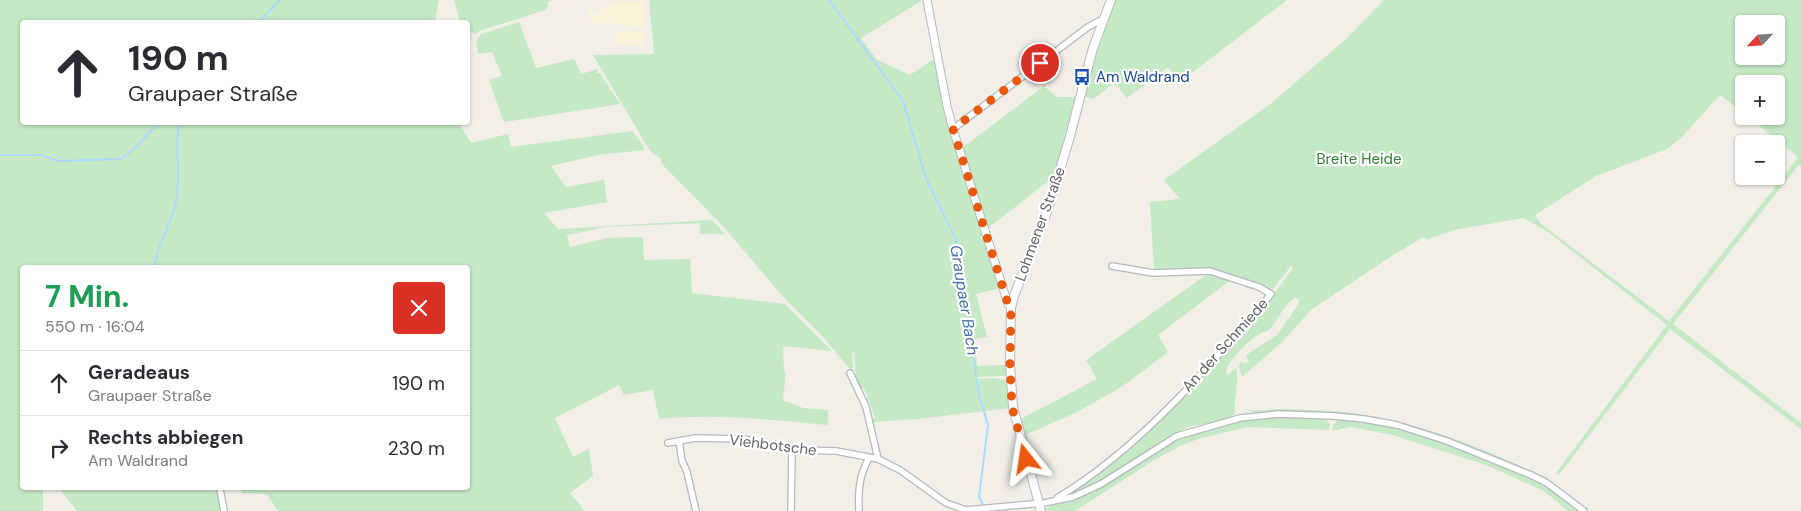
<!DOCTYPE html>
<html lang="de">
<head>
<meta charset="utf-8">
<style>
  body { margin:0; font-family:"DM Sans",sans-serif; background:#f2f2f3; color:#2b2b33; height:100vh; display:flex; flex-direction:column; font-size:19px; white-space:nowrap }
  * { box-sizing:border-box; margin:0 }
  p { font-size:16px; color:#7c7c81 }
  .icon { flex:none; width:28px; height:28px; fill:none; stroke:currentColor; stroke-width:2; stroke-linecap:round; stroke-linejoin:round }
  .map { position:relative; flex:1; overflow:hidden }
  .sheet { position:absolute; left:20px; top:265px; width:450px; height:225px; display:flex; flex-direction:column; background:#fff; border-radius:5px; box-shadow:0 1px 4px #0004 }
  .sheet>* { flex:none }
  .hud { position:absolute; left:20px; top:20px; width:450px; height:105px; border-radius:5px; box-shadow:0 1px 4px #0004; background:#fff; color:#2b2b33; overflow:hidden }
  .needle { width:32px; rotate:244deg }
  .fabs { position:absolute; left:1735px; top:15px; display:grid; gap:10px }
  .fabs a { display:grid; place-items:center; width:50px; height:50px; border-radius:5px; background:#fff; box-shadow:0 1px 4px #0004; font-size:25px }
  .pin { position:absolute; display:grid; place-items:center; width:42px; height:42px; color:#fff; margin:-21px; border:2px solid #fff; border-radius:50%; box-shadow:0 1px 5px #0007 }
  .me { position:absolute; width:55px; margin:-28px; rotate:345deg; stroke-linejoin:round; filter:drop-shadow(0 0 4px #0008) }
  .turn { display:flex; align-items:center; gap:18px; height:105px; padding:0 25px; font-size:22px }
  .turn .icon { width:65px; height:65px; stroke-width:2.5 }
  .turn b { display:block; font-size:35px; line-height:42px }
  .round { display:grid; place-items:center; flex:none; width:52px; height:52px; border-radius:5px; background:#f2f2f3 }
  .overview { display:flex; align-items:center; justify-content:space-between; height:85px; padding:0 25px }
  h1 { font-size:30px; font-weight:700; line-height:38px; color:#1e9e55 }
  ul { padding:0; list-style:none }
  li { display:flex; align-items:center; gap:15px; height:65px; padding:0 25px; border-top:1px solid #e1e1e2 }
  li div { flex:1 }
  li b { display:block; font-size:19px }
  li em { font-style:normal }
  .map>svg:first-child { display:block }
  .green { fill:#c5e8c5; fill-rule:evenodd }
  .sand { fill:#fbf3d9 }
  .lines { fill:none; stroke-linecap:round; stroke-linejoin:round }
  .stream { stroke:#aadaff; stroke-width:2 }
  .minor-casing { stroke:#b5b8bc; stroke-width:8 }
  .tertiary-casing { stroke:#b5b8bc; stroke-width:9 }
  .secondary-casing { stroke:#b6babf; stroke-width:10 }
  .minor { stroke:#fff; stroke-width:5.5 }
  .tertiary { stroke:#fff; stroke-width:7 }
  .secondary { stroke:#fff; stroke-width:8 }
  .route { stroke:#ea580c; stroke-width:9; stroke-dasharray:0 16.2 }
  .labels { text-anchor:middle; stroke-width:4.5; stroke-linejoin:round; paint-order:stroke }
  .transit-label { font-size:15px; fill:#164399; stroke:#fff; text-anchor:start }
  .park-label { font-size:15px; fill:#348238; stroke:#fff }
  .street-label { font-size:15px; fill:#5f6368; stroke:#fff }
  .water-label { font-size:16px; font-style:italic; fill:#4174aa; stroke:#fff }
</style>
</head>
<body>
<div class="map">
<svg width="1801" height="511" viewBox="0 0 1801 511">
  <rect width="100%" height="100%" fill="#f1efe8"/>
  <path class="green" d="M 0,0 L 439,0 L 435,22 L 22,22 L 22,122 L 443,123 L 460,125 L 471,143 L 508,134 L 511,147 L 632,131 L 643,145 L 644,150 L 598,155 L 551,166 L 566,187 L 604,180 L 607,202 L 544,213 L 558,229 L 712,220 L 725,234 L 700,234 L 700,223 L 605,227 L 567,235 L 570,247 L 607,238 L 643,237 L 644,260 L 690,259 L 692,293 L 785,304 L 832,351 L 783,346 L 784,371 L 786,372 L 783,400 L 803,408 L 828,410 L 828,425 C 770,420 716,413 659,419 L 653,390 L 624,395 L 619,385 L 555,418 L 573,457 L 589,449 L 593,476 L 570,493 L 585,511 L 278,511 L 267,494 L 242,493 L 240,488 L 468,488 L 468,268 L 22,268 L 22,488 L 48,488 L 43,489 L 43,511 L 0,511 Z
    M 454,0 L 552,0 L 548,2 L 547,9 L 545,10 L 479,31 L 476,34 L 468,32 L 468,22 L 460,22 Z
    M 649,0 L 923,0 L 861,38 L 876,59 L 910,75 L 935,58 L 1000,288 L 976,294 L 987,337 L 975,339 L 977,366 L 1007,365 L 1007,374 L 1005,376 L 975,377 L 975,379 L 996,378 L 1007,381 L 1010,408 L 918,419 L 872,422 L 875,417 L 869,401 L 866,403 L 864,398 L 868,398 L 864,388 L 860,389 L 856,379 L 854,352 L 852,352 L 853,368 L 850,369 L 823,337 L 786,300 L 722,225 L 662,164 L 661,159 L 650,151 L 593,55 L 654,54 Z
    M 1114,0 L 1287,0 L 1180,82 L 1168,67 L 1127,98 L 1117,86 L 1112,85 L 1093,99 L 1082,96 L 1095,50 Z
    M 1384,0 L 1801,0 L 1801,166 L 1799,165 L 1797,167 L 1673,324 L 1801,423 L 1801,429 L 1670,329 L 1559,475 L 1556,473 L 1667,325 L 1548,232 L 1524,218 L 1454,230 L 1426,240 L 1424,237 L 1396,253 L 1312,309 L 1283,341 L 1242,377 L 1239,367 L 1241,361 L 1245,364 L 1249,361 L 1246,357 L 1249,353 L 1277,335 L 1298,305 L 1299,300 L 1295,297 C 1283,307 1280,316 1271,328 C 1269,331 1265,331 1261,333 C 1251,338 1227,361 1226,372 L 1228,375 L 1236,368 C 1240,384 1233,397 1235,413 C 1224,426 1202,423 1188,427 C 1173,432 1158,444 1145,453 C 1118,471 1095,486 1064,498 L 1093,479 L 1111,465 L 1111,462 L 1128,448 L 1273,295 L 1293,268 L 1291,266 L 1271,291 L 1210,269 L 1154,270 L 1150,202 L 1180,199 L 1164,180 L 1269,105 L 1346,39 ZM 1744,24 L 1776,24 L 1776,56 L 1744,56 ZM 1744,84 L 1776,84 L 1776,116 L 1747,116 L 1797,156 L 1797,159 L 1669,321 L 1540,223 L 1535,215 L 1596,176 L 1667,149 L 1682,137 L 1720,95 L 1744,113 Z
    M 519,22 L 536,68 L 574,59 L 581,74 L 598,69 L 597,73 L 600,73 L 620,104 L 504,122 L 489,80 L 502,76 L 492,52 L 478,54 L 476,41 L 481,34 Z
    M 1044,86 L 1057,97 L 1077,97 L 1055,180 L 1051,179 L 988,228 L 961,149 Z
    M 1209,273 L 1232,279 L 1158,335 L 1168,352 L 1123,386 L 1077,412 L 1023,436 L 1019,420 L 1097,379 L 1086,360 Z
    M 1244,409 C 1257,412 1269,409 1282,409 C 1310,410 1338,410 1365,415 C 1429,425 1490,452 1548,478 L 1546,480 L 1397,424 L 1278,412 L 1255,413 Z
    M 1278,416 L 1325,418 L 1330,424 L 1329,430 L 1247,427 L 1198,439 L 1180,446 L 1156,459 L 1075,511 L 1045,511 C 1051,502 1065,500 1075,498 L 1178,437 L 1241,420 Z
    M 1339,419 L 1396,427 L 1421,434 L 1529,476 L 1546,485 L 1581,511 L 1568,511 L 1544,491 L 1486,465 L 1393,435 L 1351,427 L 1332,431 L 1333,425 Z
    M 59,488 L 221,488 L 226,511 L 77,511 Z"/>
  <path class="sand" d="M 612,2 L 645,2 L 645,28 L 603,22 L 595,24 L 587,6 L 591,4 L 593,15 L 602,13 L 602,7 L 610,5 Z
    M 615,31 L 645,32 L 644,46 L 615,45 Z"/>
  <g class="lines">
    <path class="stream" d="M 829,0 L 903,101 L 926,178 L 956,240 L 979,395 L 988,425 L 979,497 L 984,506
      M 259,22 L 280,0
      M 0,155 L 40,155 L 59,161 L 121,159 L 135,148 L 159,122
      M 154,268 C 157,243 173,222 177,197 C 180,172 175,147 179,122"/>
    <g class="minor-casing">
      <path id="minor" d="M 953,129 L 1088,27 L 1099,21 L 1103,22
        M 850,373 L 866,407 L 878,459
        M 679,441 L 682,461 L 687,472 L 696,511
        M 668,443 L 695,438 L 744,439 L 792,450 L 836,451 L 878,459 L 900,470 L 946,503 L 966,510 L 1044,503 L 1073,497 L 1101,484 L 1177,436 L 1240,418 L 1279,414 L 1334,416 L 1364,419 L 1397,425 L 1447,441 L 1531,475 L 1547,483 L 1584,511
        M 220,489 L 224,511
        M 1057,498 C 1138,450 1211,365 1271,294 L 1259,287 L 1210,271 L 1153,273 L 1112,266
        M 791,511 L 792,450
        M 859,511 C 858,491 859,476 869,458"/>
    </g>
    <g class="tertiary-casing">
      <path id="tertiary" d="M 927,0 L 947,106 L 953,129 L 1008,304 L 1011,308"/>
    </g>
    <g class="secondary-casing">
      <path id="secondary" d="M 1041,511 L 1013,407 L 1010,364 L 1011,308 L 1014,296 L 1048,209 L 1069,140 L 1093,48 L 1111,0"/>
    </g>
    <use href="#minor" class="minor"/>
    <use href="#tertiary" class="tertiary"/>
    <use href="#secondary" class="secondary"/>
  </g>
  <g class="lines">
    <path class="route" d="M 1026,459 L 1012,407 L 1010,364 L 1011,308 L 1008,304 L 953,129 L 1040,63"/>
  </g>
  <defs>
    <g id="bus-bare" transform="scale(1.35)"><path d="M-5-6H5V4H4V6H2V4H-2V6H-4V4H-5ZM-3.5-4V0h7V-4ZM-3.5 1.2v1.5H-2V1.2ZM2 1.2v1.5H3.5V1.2Z" fill="#1a4fb4" stroke="#fff" stroke-width="2.5" paint-order="stroke"/></g>
  </defs>
  <g fill-rule="evenodd">
    <use href="#bus-bare" x="1082" y="77"/>
  </g>
  <g class="labels">
    <g class="transit-label">
      <text x="1096" y="82">Am Waldrand</text>
    </g>
    <g class="park-label">
      <text x="1359" y="164">Breite Heide</text>
    </g>
    <g class="street-label">
      <text transform="translate(1040 224) rotate(-70)" y="5">Lohmener Straße</text>
      <text transform="translate(1225 345) rotate(-48)" y="5">An der Schmiede</text>
      <text transform="translate(773 445) rotate(7)" y="5">Viehbotsche</text>
    </g>
    <g class="water-label">
      <text transform="translate(965 300) rotate(81)" y="6">Graupaer Bach</text>
    </g>
  </g>
</svg>
<div class="fabs">
<a><svg class="needle" viewBox="-14 -14 28 28"><path d="M0-13l5 13h-10z" fill="#e53935"/><path d="M0 13l5-13h-10z" fill="#7c7c81"/></svg></a>
<a>+</a>
<a>−</a>
</div>
<div class="pin" style="left:1040px;top:63px;background:#d93025"><svg class="icon" aria-label="arrive" viewBox="0 0 24 24"><path d="M6 21V4h12l-3 4 3 4H6"/></svg></div>
<svg class="me" style="left:1026px;top:459px" viewBox="-20 -20 40 40"><path d="M0-17L14 15 0 8-14 15z" fill="#ea580c" stroke="#fff" stroke-width="4"/></svg>
<div class="hud">
<div class="turn"><svg class="icon" aria-label="ahead" viewBox="0 0 24 24"><path d="M12 20V5M6 11l6-6 6 6"/></svg><div><b>190 m</b>Graupaer Straße</div></div>
</div>
<section class="sheet">
<div class="overview"><div><h1>7 Min.</h1><p>550 m · 16:04</p></div><a class="round" style="background:#d93025;color:#fff"><svg class="icon" aria-label="close" viewBox="0 0 24 24"><path d="M6 6l12 12M18 6L6 18"/></svg></a></div>
<ul>
<li><svg class="icon" aria-label="ahead" viewBox="0 0 24 24"><path d="M12 20V5M6 11l6-6 6 6"/></svg><div><b>Geradeaus</b><p>Graupaer Straße</p></div><em>190 m</em></li>
<li><svg class="icon" aria-label="right" viewBox="0 0 24 24"><path d="M7 20v-9h11M14 6l5 5-5 5"/></svg><div><b>Rechts abbiegen</b><p>Am Waldrand</p></div><em>230 m</em></li>
</ul>
</section>
</div>
</body>
</html>
